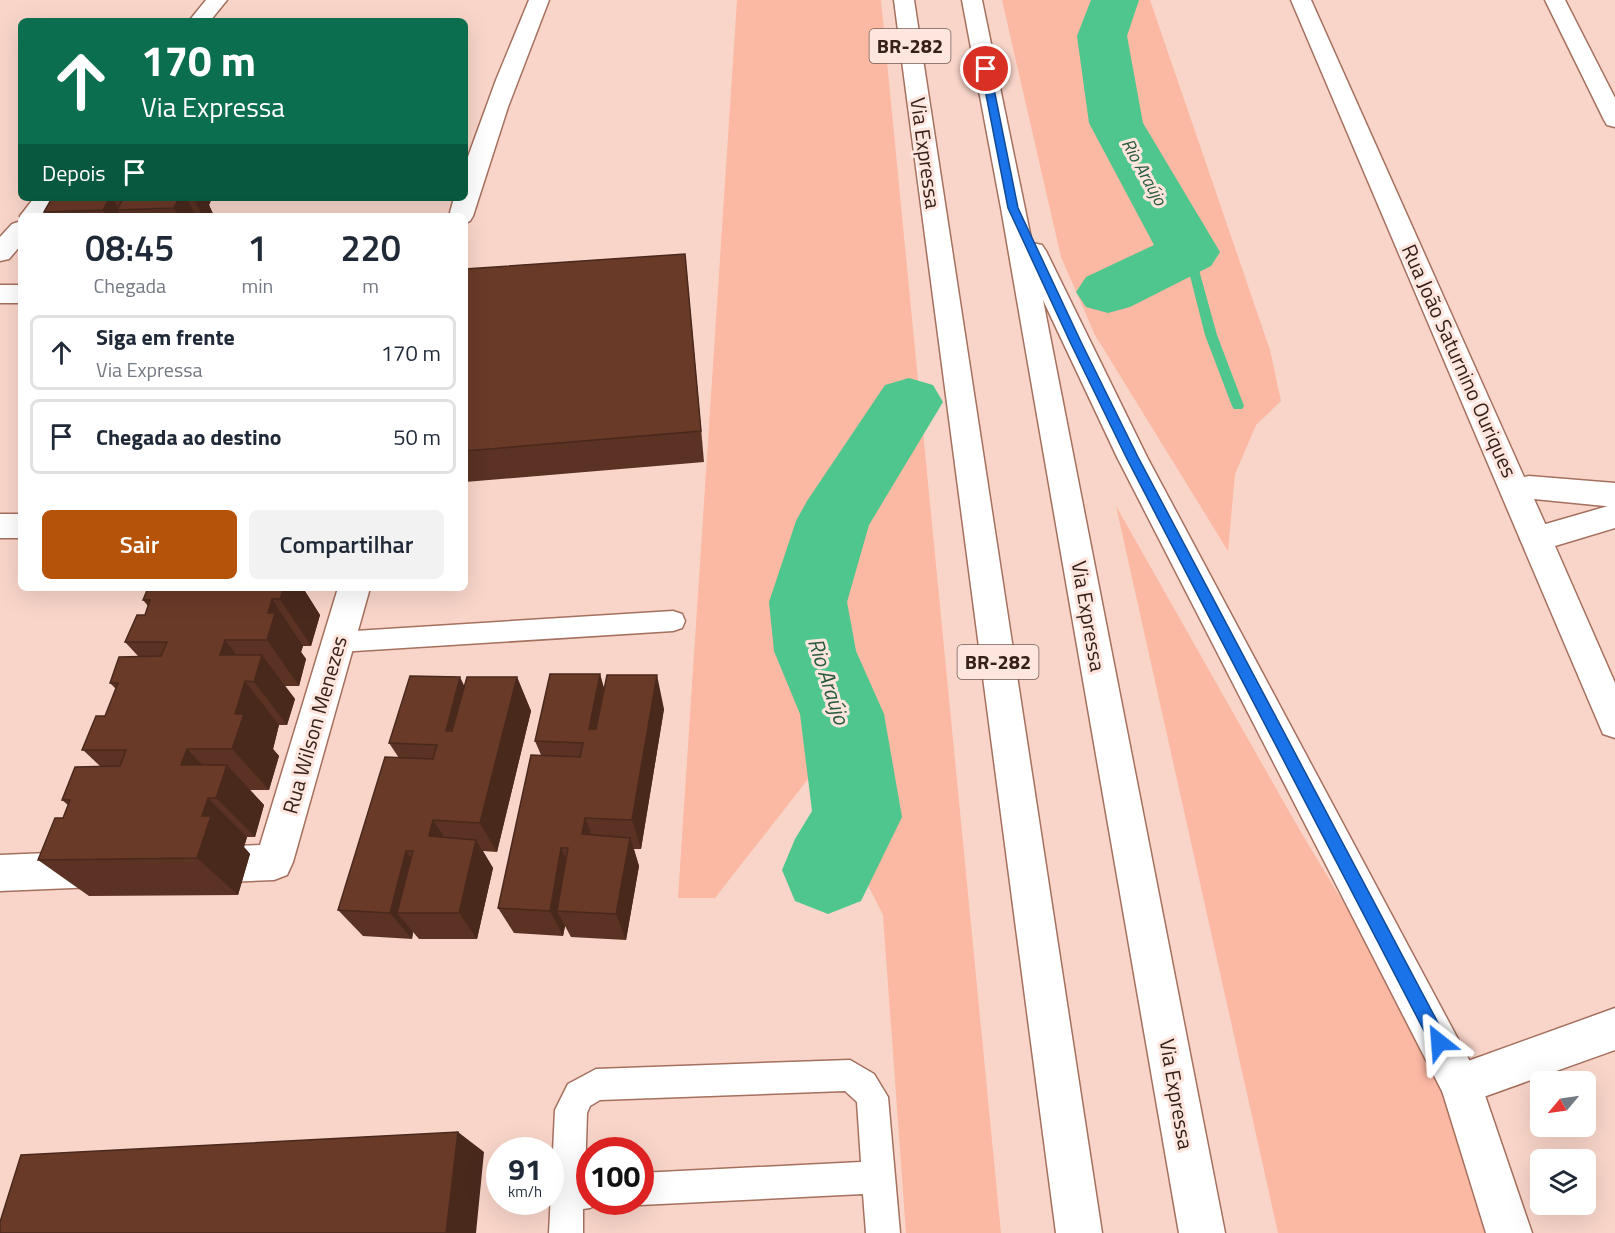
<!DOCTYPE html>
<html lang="pt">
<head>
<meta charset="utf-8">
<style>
  body { margin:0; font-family:"Titillium Web",sans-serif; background:#f2f2f3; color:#1f2937; height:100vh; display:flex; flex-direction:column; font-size:22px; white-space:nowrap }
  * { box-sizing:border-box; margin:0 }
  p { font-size:20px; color:#747a83 }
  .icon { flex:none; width:33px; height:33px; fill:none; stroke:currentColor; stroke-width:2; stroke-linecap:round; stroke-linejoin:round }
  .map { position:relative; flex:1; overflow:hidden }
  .details { position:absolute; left:18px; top:213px; width:450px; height:378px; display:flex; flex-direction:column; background:#fff; border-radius:9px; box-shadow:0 6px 24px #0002 }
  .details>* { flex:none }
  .guide { position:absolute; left:18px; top:18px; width:450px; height:183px; border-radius:9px; box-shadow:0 6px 24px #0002; background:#0b6e4f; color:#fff; overflow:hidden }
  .needle { width:39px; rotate:241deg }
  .controls { position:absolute; left:1530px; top:1071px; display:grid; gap:12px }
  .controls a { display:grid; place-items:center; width:66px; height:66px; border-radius:9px; background:#fff; box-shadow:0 6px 24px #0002; font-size:30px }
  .speed { position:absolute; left:486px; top:1137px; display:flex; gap:12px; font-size:30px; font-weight:700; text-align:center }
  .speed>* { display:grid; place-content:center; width:78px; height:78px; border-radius:50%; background:#fff; box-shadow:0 6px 24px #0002; line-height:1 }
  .speed small { font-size:15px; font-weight:400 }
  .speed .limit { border:9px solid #d22; background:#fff; color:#111 }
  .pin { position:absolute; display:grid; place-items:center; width:51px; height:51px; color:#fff; margin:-26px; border:3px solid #fff; border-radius:50%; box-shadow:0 2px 6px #0007 }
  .me { position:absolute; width:66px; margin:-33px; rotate:332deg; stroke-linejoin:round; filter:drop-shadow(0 0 4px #0008) }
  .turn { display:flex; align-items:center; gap:21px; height:126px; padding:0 24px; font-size:27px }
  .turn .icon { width:78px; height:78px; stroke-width:2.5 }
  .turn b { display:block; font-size:42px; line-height:51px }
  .then { display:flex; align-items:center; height:57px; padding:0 24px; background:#0003; gap:12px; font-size:22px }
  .eta { display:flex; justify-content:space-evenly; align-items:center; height:102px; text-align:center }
  .eta b { font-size:36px; font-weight:600; line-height:42px }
  .action { display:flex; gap:12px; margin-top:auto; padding:12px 24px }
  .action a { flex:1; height:69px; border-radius:9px; background:#b45309; color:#fff; font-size:24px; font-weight:600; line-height:69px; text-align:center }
  .action a+a { background:#f2f2f3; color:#1f2937 }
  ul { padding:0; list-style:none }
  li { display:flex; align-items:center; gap:18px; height:75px; margin:0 12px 9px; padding:0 12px; border:3px solid #e0e1e3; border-radius:9px }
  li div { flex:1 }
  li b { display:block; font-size:22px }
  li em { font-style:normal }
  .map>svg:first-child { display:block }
  .green { fill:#fbb8a2 }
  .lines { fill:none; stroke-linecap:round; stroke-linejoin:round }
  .stream { fill:#4fc68d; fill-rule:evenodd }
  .river { fill:#4fc68d; fill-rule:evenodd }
  .service-casing { stroke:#a5705e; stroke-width:3 }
  .minor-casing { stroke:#a5705e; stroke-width:3 }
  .secondary-casing { stroke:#a5705e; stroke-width:3 }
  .primary-casing { stroke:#a5705e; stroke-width:3 }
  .motorway-casing { stroke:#a5705e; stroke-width:3 }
  .service { fill:#fff; fill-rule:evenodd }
  .minor { fill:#fff; fill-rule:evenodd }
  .secondary { fill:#fff; fill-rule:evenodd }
  .primary { fill:#fff; fill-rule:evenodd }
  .motorway { fill:#fff; fill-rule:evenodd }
  .wall { fill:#5b3223 }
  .shaded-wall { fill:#4a291d }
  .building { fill:#6a3a29; stroke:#4a291d; stroke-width:1.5 }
  .route { fill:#1a73e8; stroke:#114b97; stroke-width:1.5 }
  .labels { text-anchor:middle; stroke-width:6; stroke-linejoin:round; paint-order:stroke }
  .far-water-label { font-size:18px; font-style:italic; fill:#295940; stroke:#fee5dd }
  .shield { fill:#fee5dd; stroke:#735c54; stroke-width:1.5 }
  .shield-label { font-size:20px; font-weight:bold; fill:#37211a }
  .street-label { font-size:21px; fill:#37211a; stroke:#fee5dd }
  .water-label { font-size:22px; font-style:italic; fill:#295940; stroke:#fee5dd }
</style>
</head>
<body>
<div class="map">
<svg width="1615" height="1233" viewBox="0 0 1615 1233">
  <rect width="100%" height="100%" fill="#f9d5c9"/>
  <path class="green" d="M 737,0 L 881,0 L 1001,1233 L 906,1233 L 883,915 L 812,774 L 715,898 L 678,898 Z
    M 1002,0 L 1150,0 L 1270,350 L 1281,401 L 1256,425 L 1235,474 L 1228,551 L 1095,335 L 1061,257 Z
    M 1116,506 L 1299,829 L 1384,970 L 1450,1089 L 1487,1233 L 1278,1233 Z"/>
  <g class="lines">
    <path class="stream" d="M 1189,249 L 1194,252 L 1217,335 L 1244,406 L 1242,409 L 1234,409 L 1232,406 L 1205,335 L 1184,252 Z"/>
    <path class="river" d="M 1091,0 L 1139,0 L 1127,36 L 1143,123 L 1220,252 L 1211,266 L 1130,307 L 1108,313 L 1086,307 L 1076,292 L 1086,277 L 1154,245 L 1089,123 L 1077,36 Z
      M 909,378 L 933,385 L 943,402 L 869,525 L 847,602 L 856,651 L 884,714 L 902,817 L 861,901 L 828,914 L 795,901 L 782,870 L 795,839 L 812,811 L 800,714 L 774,651 L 769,602 L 796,521 L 807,501 L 885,385 Z"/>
    <g class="service-casing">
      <path id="service" d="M 673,611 L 682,614 L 685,621 L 682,628 L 673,631 L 339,652 L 330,649 L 327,642 L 330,635 L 339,632 Z
        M 850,1060 L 874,1074 L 888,1097 L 900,1233 L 866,1233 L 863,1194 L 640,1205 L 631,1202 L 640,1202 L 640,1173 L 861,1162 L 857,1102 L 845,1091 L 600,1100 L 590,1106 L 587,1113 L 585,1176 L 590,1176 L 590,1202 L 602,1202 L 590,1208 L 583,1209 L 583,1233 L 549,1233 L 555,1110 L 568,1084 L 596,1069 Z"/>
    </g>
    <g class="minor-casing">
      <path id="minor" d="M 206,0 L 227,0 L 210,21 L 189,21 Z
        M 529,0 L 549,0 L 508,107 L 473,216 L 470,221 L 465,223 L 465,216 L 449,216 L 454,198 L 465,198 L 465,165 L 496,80 Z
        M 1291,0 L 1311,0 L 1524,477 L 1529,476 L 1615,483 L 1615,507 L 1534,499 L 1552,539 L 1547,548 L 1536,551 L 1525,548 L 1520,539 Z
        M 1545,0 L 1565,0 L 1615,98 L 1615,127 L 1607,125 L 1604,120 Z
        M 34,198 L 59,198 L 45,216 L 21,216 L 21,218 L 20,216 Z
        M 21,221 L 21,245 L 9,259 L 0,261 L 0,237 L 12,224 Z
        M 0,285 L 21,285 L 21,303 L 0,303 Z
        M 0,514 L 21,514 L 21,538 L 0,538 Z
        M 338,588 L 370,588 L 293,862 L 287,875 L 274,880 L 201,883 L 188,878 L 182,865 L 188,852 L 201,847 L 260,845 Z
        M 96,851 L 110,856 L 115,869 L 110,882 L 96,887 L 0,891 L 0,855 Z"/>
    </g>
    <g class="secondary-casing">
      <path id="secondary" d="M 1615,504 L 1615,528 L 1555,546 L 1615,683 L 1615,738 L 1603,734 L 1520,539 L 1525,530 Z
        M 1461,1063 L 1476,1069 L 1532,1233 L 1486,1233 L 1440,1084 L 1446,1069 Z"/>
    </g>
    <g class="primary-casing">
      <path id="primary" d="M 1615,1008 L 1615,1050 L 1461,1105 L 1446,1099 L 1440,1084 L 1446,1069 Z"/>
    </g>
    <g class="motorway-casing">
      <path id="motorway" d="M 894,0 L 914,0 L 1102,1233 L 1056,1233 Z
        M 962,0 L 982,0 L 1032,243 L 1042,245 L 1046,251 L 1147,457 L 1482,1084 L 1476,1099 L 1461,1105 L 1446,1099 L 1117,457 L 1043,300 L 1225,1233 L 1179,1233 L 1001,208 Z"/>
    </g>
    <use href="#service" class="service"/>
    <use href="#minor" class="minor"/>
    <use href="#secondary" class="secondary"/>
    <use href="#primary" class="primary"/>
    <use href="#motorway" class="motorway"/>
  </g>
  <path class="wall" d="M 52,198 L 212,198 L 209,205 L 214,216 L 47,216 L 44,212 Z
    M 685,254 L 704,462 L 465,482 L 465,269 Z
    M 148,588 L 303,588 L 320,615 L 311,646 L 303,646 L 301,652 L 306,659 L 299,686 L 285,686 L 295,699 L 287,725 L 279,725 L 273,749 L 279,756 L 269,790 L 250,790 L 264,805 L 255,837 L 247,837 L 244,847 L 250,854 L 238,895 L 89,896 L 38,860 L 63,818 L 68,805 L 62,800 L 101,767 L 83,750 L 105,716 L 116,689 L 110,683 L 138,656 L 125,642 L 145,615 L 148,606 L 143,600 Z
    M 600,674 L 604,688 L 664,709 L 641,849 L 634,849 L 639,866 L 626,940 L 571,937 L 565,926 L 563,936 L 514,933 L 498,908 L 541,755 L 535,741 Z
    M 517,677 L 531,711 L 497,852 L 483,851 L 493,868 L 477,939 L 419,939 L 413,932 L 412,939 L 363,936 L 338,910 L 399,758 L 389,743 L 464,685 Z"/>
  <path class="shaded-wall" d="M 110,198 L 112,198 L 119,210 L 117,210 L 120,216 L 107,216 L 103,210 Z
    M 174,198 L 187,198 L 196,216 L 178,216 L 174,208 Z
    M 193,198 L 212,198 L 209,205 L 214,216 L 203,216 Z
    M 685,254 L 688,285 L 704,462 L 701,431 Z
    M 284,588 L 303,588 L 320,615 L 311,646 L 280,599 Z
    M 272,599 L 303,646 L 301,652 L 306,659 L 299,686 L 267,640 L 268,613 Z
    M 225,640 L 255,679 L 262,655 L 295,699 L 287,725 L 254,682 L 245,681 L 279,725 L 273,749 L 279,756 L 269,790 L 232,749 L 235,714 L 220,655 Z
    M 600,674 L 609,708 L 600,761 L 589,729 Z
    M 657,675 L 664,709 L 641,849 L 632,820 Z
    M 460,677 L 476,710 L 463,763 L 446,731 Z
    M 517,677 L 531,711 L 497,852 L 480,823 Z
    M 187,749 L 221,784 L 227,765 L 264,805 L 255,837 L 216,798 L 181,765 Z
    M 208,798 L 247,837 L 244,847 L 250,854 L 238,895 L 197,858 L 202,816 Z
    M 585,818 L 596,847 L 582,834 Z
    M 433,820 L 452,849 L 429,836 Z
    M 630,838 L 639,866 L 626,940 L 616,914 Z
    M 476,840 L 493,868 L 477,939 L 459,913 Z
    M 561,848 L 573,876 L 557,911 L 565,926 L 563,936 L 550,911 Z
    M 406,851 L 427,879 L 397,913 L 413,932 L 412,939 L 390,913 Z
    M 458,1132 L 484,1152 L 476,1233 L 446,1233 Z"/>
  <path class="building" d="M 52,198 L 110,198 L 103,210 L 44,212 Z
    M 123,198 L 179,198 L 174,208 L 117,210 Z
    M 685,254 L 701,431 L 465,451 L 465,269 Z
    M 148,588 L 284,588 L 280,599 L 272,599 L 268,613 L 275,613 L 267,640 L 225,640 L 220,655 L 262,655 L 254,682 L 245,681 L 235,714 L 244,714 L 232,749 L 187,749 L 181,765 L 227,765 L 216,798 L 208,798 L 202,816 L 211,816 L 197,858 L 38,860 L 55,818 L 63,818 L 70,800 L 62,800 L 75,767 L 120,766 L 126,750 L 82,750 L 96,716 L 105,716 L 118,683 L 110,683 L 119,657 L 161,656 L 167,642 L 125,642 L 137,615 L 145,615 L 150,600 L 143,600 Z
    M 550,674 L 600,674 L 589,729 L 596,729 L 607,675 L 657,675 L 632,820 L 585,818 L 582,834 L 630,838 L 616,914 L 557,911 L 568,848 L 561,848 L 550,911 L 498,908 L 531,755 L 580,757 L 583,743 L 535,741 Z
    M 410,676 L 460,677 L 446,731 L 452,731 L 467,677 L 517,677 L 480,823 L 433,820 L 429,836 L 476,840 L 459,913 L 397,913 L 413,851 L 406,851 L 390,913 L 338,910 L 385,757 L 433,759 L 437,745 L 389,743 Z
    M 458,1132 L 446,1233 L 0,1233 L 0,1222 L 21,1155 Z"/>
  <path class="route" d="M 986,67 L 990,69 L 1018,208 L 1082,344 L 1138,457 L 1445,1036 L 1447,1042 L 1445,1048 L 1439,1051 L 1433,1048 L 1126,457 L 1071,344 L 1008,208 L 981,69 Z"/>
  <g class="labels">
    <g class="far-water-label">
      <text transform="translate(1144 172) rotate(61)" y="6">Rio Araújo</text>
    </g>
    <g class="shield">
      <rect x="869.5" y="29" width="81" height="34" rx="4.5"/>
      <rect x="957.5" y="645" width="81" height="34" rx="4.5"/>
    </g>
    <g class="shield-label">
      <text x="910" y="53">BR-282</text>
      <text x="998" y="669">BR-282</text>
    </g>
    <g class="street-label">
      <text transform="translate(925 153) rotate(82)" y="7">Via Expressa</text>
      <text transform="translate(1459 361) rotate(66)" y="7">Rua João Saturnino Ouriques</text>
      <text transform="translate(1088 616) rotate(80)" y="7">Via Expressa</text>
      <text transform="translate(315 725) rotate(-74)" y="7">Rua Wilson Menezes</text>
      <text transform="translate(1176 1094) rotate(80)" y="7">Via Expressa</text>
    </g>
    <g class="water-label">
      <text transform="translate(829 681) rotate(72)" y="8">Rio Araújo</text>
    </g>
  </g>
</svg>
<div class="controls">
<a><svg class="needle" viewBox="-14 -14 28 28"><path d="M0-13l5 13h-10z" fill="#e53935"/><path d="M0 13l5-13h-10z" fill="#747a83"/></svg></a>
<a><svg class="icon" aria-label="layers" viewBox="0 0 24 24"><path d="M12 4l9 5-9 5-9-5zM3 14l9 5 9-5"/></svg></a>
</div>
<div class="speed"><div>91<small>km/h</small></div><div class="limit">100</div></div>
<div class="pin" style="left:986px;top:69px;background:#d93025"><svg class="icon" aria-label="arrive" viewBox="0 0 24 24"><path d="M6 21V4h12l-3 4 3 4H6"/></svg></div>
<svg class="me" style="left:1439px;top:1042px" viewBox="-20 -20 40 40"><path d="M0-17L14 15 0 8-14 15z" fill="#1a73e8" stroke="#fff" stroke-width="4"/></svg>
<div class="guide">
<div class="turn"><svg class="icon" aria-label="ahead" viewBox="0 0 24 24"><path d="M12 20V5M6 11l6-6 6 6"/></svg><div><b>170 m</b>Via Expressa</div></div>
<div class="then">Depois<svg class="icon" aria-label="arrive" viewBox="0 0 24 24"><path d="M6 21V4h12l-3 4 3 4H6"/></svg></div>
</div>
<section class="details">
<div class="eta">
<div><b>08:45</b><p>Chegada</p></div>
<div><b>1</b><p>min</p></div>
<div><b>220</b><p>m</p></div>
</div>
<ul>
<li><svg class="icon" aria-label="ahead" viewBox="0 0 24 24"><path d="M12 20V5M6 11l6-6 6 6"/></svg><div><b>Siga em frente</b><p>Via Expressa</p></div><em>170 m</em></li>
<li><svg class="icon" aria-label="arrive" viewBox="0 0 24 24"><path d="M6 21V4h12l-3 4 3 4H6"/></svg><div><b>Chegada ao destino</b></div><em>50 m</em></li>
</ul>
<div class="action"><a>Sair</a><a>Compartilhar</a></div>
</section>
</div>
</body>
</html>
